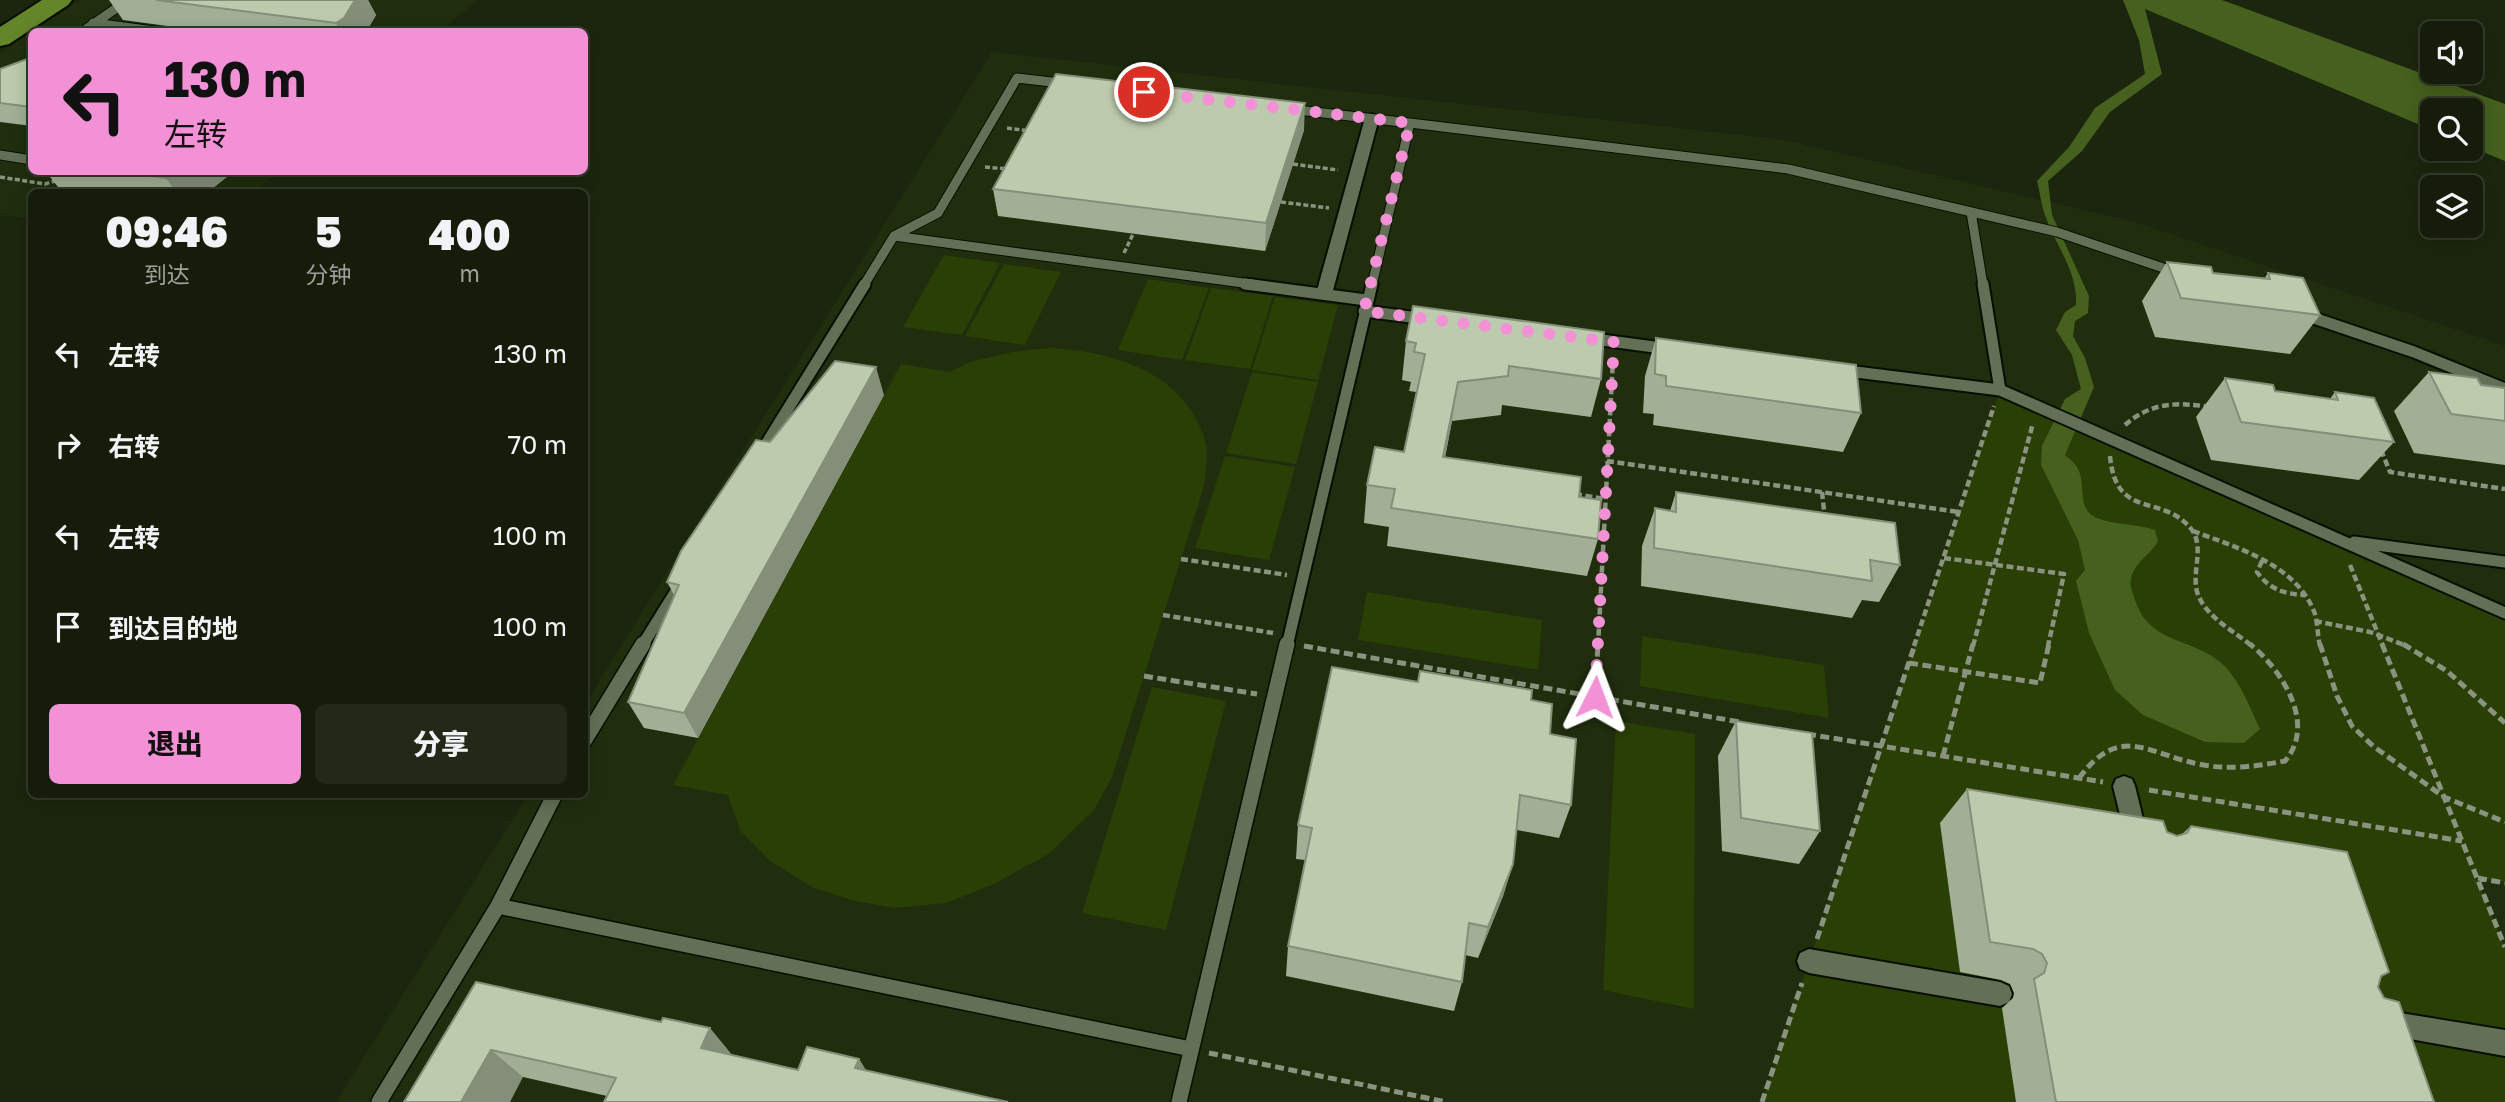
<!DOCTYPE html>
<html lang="zh">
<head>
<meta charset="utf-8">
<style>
  body { margin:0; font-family:"Golos Text","Noto Sans SC",sans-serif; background:#222918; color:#f1f3f6; height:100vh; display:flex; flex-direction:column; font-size:26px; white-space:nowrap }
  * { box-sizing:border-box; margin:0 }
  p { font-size:23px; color:#9da19c }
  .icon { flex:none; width:38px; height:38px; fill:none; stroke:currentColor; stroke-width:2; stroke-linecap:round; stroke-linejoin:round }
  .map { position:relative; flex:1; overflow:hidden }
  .side { position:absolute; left:28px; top:189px; width:560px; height:609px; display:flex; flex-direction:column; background:#151c0a; border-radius:10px; box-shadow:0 4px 18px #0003,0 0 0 2px #343a2b }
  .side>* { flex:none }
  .hud { position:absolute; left:28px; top:28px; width:560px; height:147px; border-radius:10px; box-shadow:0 4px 18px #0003,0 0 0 2px #343a2b; background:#f391d6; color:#111; overflow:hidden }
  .buttons { position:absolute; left:2420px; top:21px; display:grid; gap:14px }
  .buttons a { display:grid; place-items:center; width:63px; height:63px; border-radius:10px; background:#151c0a; box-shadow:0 4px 18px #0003,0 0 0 2px #343a2b; font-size:35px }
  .pin { position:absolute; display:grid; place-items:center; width:60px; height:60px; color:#fff; margin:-30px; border:4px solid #fff; border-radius:50%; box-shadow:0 2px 7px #0007 }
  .me { position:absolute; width:77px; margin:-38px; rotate:3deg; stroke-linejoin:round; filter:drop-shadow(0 0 5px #0008) }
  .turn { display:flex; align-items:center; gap:24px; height:147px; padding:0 21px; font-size:32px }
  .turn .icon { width:91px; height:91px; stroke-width:2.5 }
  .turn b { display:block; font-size:49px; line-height:60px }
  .eta { display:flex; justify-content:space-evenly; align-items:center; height:119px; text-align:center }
  .eta b { font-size:42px; font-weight:800; line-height:49px }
  .action { display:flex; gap:14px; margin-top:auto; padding:14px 21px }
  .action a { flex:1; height:80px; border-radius:10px; background:#f391d6; color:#111; font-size:28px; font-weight:800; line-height:80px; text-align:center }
  .action a+a { background:#222918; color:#f1f3f6 }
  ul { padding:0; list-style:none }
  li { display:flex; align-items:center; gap:21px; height:91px; padding:0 21px }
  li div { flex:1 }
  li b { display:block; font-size:26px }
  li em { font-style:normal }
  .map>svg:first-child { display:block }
  .built { fill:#202e0e }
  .green { fill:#293f05 }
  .water { fill:#45611d }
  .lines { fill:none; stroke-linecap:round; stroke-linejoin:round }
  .service-far2-casing { stroke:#060f00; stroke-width:11 }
  .service-far1-casing { stroke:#060f00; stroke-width:15 }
  .service-casing { stroke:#060f00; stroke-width:18 }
  .pedestrian-casing { stroke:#060f00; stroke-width:4 }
  .primary-casing { stroke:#060f00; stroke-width:4 }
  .path-far2 { stroke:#8a937f; stroke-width:3.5; stroke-dasharray:5 2.5; stroke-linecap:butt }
  .path-far1 { stroke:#8a937f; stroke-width:4.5; stroke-dasharray:7 3.5; stroke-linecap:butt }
  .path { stroke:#8a937f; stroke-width:5; stroke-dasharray:9 4.5; stroke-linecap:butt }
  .service-far2 { stroke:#637055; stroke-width:9 }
  .service-far1 { stroke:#637055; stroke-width:11 }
  .service { stroke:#637055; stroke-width:15 }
  .pedestrian { fill:#637055; fill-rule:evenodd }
  .primary { fill:#648629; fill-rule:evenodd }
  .wall { fill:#a2af95 }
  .shaded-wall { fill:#848e79 }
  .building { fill:#bccbad; stroke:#848e79; stroke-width:2 }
  .route { stroke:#f391d6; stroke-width:12; stroke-dasharray:0 21.6 }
</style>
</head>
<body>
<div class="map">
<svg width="2505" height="1102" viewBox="0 0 2505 1102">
  <rect width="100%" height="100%" fill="#1c260e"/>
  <path class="built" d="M 80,0 L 477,0 L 441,31 L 33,32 Z
    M 31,32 L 32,172 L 279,172 L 254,192 L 32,192 L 31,219 L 0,215 L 0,53 Z
    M 992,52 L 1784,140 L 2135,222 L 2505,346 L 2505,1102 L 336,1102 L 528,795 L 584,794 L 585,704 Z"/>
  <path class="green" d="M 944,255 L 1000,263 L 962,335 L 903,327 Z
    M 1004,264 L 1061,272 L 1025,345 L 965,336 Z
    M 1148,279 L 1209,288 L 1182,360 L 1118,350 Z
    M 1211,288 L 1273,296 L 1250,369 L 1185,360 Z
    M 1275,297 L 1338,305 L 1318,380 L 1252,370 Z
    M 1048,348 C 1110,351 1182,370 1204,437 C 1209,452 1206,470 1204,486 L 1112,777 L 1094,810 L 1050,853 L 994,884 L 946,903 L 894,908 L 855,901 L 814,888 L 770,861 L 740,830 L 728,795 L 673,785 L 901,364 L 950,372 L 970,362 L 1012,352 Z
    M 1252,372 L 1318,382 L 1296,464 L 1226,453 Z
    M 2000,390 L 2505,613 L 2505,883 L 2477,878 L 2505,947 L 2505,1102 L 1762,1102 Z
    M 1225,456 L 1295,467 L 1269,560 L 1195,548 Z
    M 1367,592 L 1542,620 L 1538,670 L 1358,640 Z
    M 1642,636 L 1824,665 L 1829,718 L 1640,686 Z
    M 1152,687 L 1226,701 L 1166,930 L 1082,913 Z
    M 1616,721 L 1695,734 L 1694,1009 L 1603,990 Z"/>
  <path class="water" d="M 2123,0 L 2222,0 L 2505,104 L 2505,161 L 2471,147 L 2471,110 L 2432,110 L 2432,130 L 2145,9 L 2162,74 L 2110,112 L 2082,151 L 2048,181 L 2052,215 L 2089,296 L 2088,313 L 2075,321 L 2073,336 L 2085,358 L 2094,387 L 2065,455 C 2068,458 2074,462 2077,467 C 2088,485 2074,511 2100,519 C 2117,525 2137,524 2155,530 L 2158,541 C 2150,556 2134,562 2131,579 C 2129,586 2133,593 2135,600 C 2149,643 2190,638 2219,661 C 2239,677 2249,706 2260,729 L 2244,743 L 2205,742 L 2143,715 L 2115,690 L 2089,633 L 2076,581 L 2085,570 L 2078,540 L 2041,465 L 2042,446 L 2065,399 L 2081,389 L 2072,355 L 2056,330 L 2065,312 L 2076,305 C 2078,271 2055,245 2045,215 C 2041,204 2040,192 2037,181 L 2069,147 L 2095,108 L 2145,74 L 2139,40 Z"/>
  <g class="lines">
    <g class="service-far2-casing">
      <path id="service-far2" d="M 93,23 L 162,32
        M 82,32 L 128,0
        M 1289,109 L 1410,123
        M 0,155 L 32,160
        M 1971,212 L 1983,285
        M 894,236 L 938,213 L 1017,78 L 1069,84
        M 864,285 L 894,236 L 1258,285
        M 1372,285 L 1410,123 L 1788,169 L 2057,232 L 2178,273"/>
    </g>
    <g class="service-far1-casing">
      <path id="service-far1" d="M 1245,284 L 1366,300
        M 1983,284 L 2000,390
        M 1364,311 L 1426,319
        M 2302,314 L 2414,352 L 2505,389
        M 1587,338 L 1669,349
        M 1840,370 L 2000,390 L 2505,613
        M 760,454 L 865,284
        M 2354,542 L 2505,562
        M 642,646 L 681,583
        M 1287,646 L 1372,284"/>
    </g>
    <g class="service-casing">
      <path id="service" d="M 584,741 L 643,644
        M 498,906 L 555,794
        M 379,1102 L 498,906 L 1191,1049
        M 1179,1102 L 1287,644"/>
    </g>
    <g class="pedestrian-casing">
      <path id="pedestrian" d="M 1372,114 L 1379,118 L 1332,294 L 1324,299 L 1318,298 L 1316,294 L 1365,118 Z
        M 2124,776 L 2132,779 L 2135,786 L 2148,839 L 2145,846 L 2137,849 L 2129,846 L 2126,839 L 2113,786 L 2116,779 Z
        M 1809,949 L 2000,982 L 2009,986 L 2012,994 L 2009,1002 L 2000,1006 L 1809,973 L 1800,969 L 1797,961 L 1800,953 Z
        M 2382,1010 L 2505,1030 L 2505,1056 L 2382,1034 L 2373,1031 L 2370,1022 L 2373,1013 Z"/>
    </g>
    <g class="primary-casing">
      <path id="primary" d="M 42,0 L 72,0 L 68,5 L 9,44 L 0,46 L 0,27 Z"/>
    </g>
    <path class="path-far2" d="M 1007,128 L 1030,131
      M 1293,164 L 1338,170
      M 985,167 L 1007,169
      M 0,177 L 45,184 L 58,180
      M 1281,202 L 1329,208
      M 1124,253 L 1133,234"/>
    <path class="path-far1" d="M 2125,425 C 2151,402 2177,402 2210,407
      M 2381,450 L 2390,472 L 2505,489
      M 2110,456 C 2116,522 2163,492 2192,530 C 2206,550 2188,578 2200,599 C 2210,619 2235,632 2252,646
      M 1607,461 L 1959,512
      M 1822,492 L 1825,519
      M 1575,494 L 1605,499
      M 2193,531 C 2235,547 2293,563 2313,609 C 2318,619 2317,634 2320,646
      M 1944,558 L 2064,574 L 2048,646
      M 1181,559 L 1287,575
      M 2262,561 L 2257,572 C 2269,589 2284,594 2304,595
      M 2350,565 L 2383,646
      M 1163,615 L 1273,633
      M 2315,621 L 2370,632 L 2407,646
      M 1598,646 L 1613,359
      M 1914,646 L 1994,406
      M 1973,646 L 2033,423"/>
    <path class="path" d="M 2320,644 L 2337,696 L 2352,726 L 2373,746 L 2444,797 L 2505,822
      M 2382,644 L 2505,947
      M 2403,644 L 2447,671 L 2505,723
      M 1304,646 L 1740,722
      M 1909,663 L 2040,683 L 2049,644
      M 1144,676 L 1257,694
      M 1595,697 L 1598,644
      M 1807,734 L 2103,782
      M 1943,756 L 1973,644
      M 2079,778 C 2122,721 2149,756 2204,765 C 2231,770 2258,766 2285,761 C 2317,724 2282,670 2250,644
      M 2149,790 L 2462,841
      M 2478,878 L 2505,883
      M 1817,939 L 1915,644
      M 1209,1053 L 1446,1102
      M 1762,1102 L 1802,983"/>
    <use href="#service-far2" class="service-far2"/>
    <use href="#service-far1" class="service-far1"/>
    <use href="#service" class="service"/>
    <use href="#pedestrian" class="pedestrian"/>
    <use href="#primary" class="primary"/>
  </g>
  <path class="wall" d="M 109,0 L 368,0 L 376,15 L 366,32 L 212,32 L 123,20 Z
    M 32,58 L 32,126 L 0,122 L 0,69 Z
    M 1304,130 L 1265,251 L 998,216 L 993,189 Z
    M 46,172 L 233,172 L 208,192 L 97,192 L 58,187 Z
    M 2167,262 L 2213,273 L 2264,279 L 2268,273 L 2320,315 L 2290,354 L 2155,337 L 2142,301 Z
    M 1656,338 L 1861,413 L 1843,452 L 1653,425 L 1654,414 L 1643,413 L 1645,376 Z
    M 1406,341 L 1601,379 L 1591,417 L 1502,405 L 1501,415 L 1452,421 L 1445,458 L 1579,497 L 1598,539 L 1587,576 L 1387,546 L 1389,527 L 1364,523 L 1367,485 L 1404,452 L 1416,392 L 1409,391 L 1411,382 L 1402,380 Z
    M 2429,372 L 2481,385 L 2505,388 L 2505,465 L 2414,453 L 2394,411 Z
    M 2225,378 L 2275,391 L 2330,399 L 2335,392 L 2394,442 L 2359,480 L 2211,460 L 2196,417 Z
    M 884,395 L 698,738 L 644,728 L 628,702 L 674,595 L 667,582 L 770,442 Z
    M 1676,492 L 1900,565 L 1879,602 L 1862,600 L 1852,618 L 1641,586 L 1642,546 L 1655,508 L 1670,511 Z
    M 1418,682 L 1531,700 L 1550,734 L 1571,805 L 1559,838 L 1517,830 L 1513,864 L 1503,896 L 1478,958 L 1465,955 L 1462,982 L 1454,1011 L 1286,976 L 1288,946 L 1305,860 L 1296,859 L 1298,825 Z
    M 1736,721 L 1820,831 L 1799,864 L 1722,851 L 1718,756 Z
    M 1967,789 L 2167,832 L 2177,836 L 2181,835 L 2191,826 L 2381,977 L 2378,987 L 2434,1102 L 2016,1102 L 2002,1008 L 2013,998 L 2014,993 L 2010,984 L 2001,980 L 1960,972 L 1940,823 Z
    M 476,982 L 661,1022 L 733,1055 L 798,1070 L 859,1059 L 866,1071 L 607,1096 L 523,1077 L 404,1102 Z"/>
  <path class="shaded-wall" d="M 355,0 L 368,0 L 376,15 L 366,32 L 340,32 L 336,23 Z
    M 1305,103 L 1304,130 L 1265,251 L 1266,223 Z
    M 181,172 L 233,172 L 208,192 L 176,192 L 166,178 Z
    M 876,367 L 884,395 L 698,738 L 684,713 Z
    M 1458,382 L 1452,421 L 1437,496 L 1443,457 Z
    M 1513,864 L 1503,896 L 1478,958 L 1488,927 Z
    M 710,1028 L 733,1056 L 701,1048 Z
    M 491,1050 L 523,1077 L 510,1102 L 461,1102 Z
    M 859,1059 L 876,1086 L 855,1068 Z"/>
  <path class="building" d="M 156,0 L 355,0 L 344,18 L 336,23 Z
    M 30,58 L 32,58 L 32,107 L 0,103 L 0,69 Z
    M 1056,74 L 1305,103 L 1266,223 L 993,189 Z
    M 120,172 L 181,172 L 176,175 L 166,178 Z
    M 2167,262 L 2211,267 L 2213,273 L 2270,279 L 2268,273 L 2303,278 L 2320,315 L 2181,298 Z
    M 1413,306 L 1604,332 L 1601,379 L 1509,366 L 1508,376 L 1458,382 L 1443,457 L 1581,477 L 1579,497 L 1601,500 L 1598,539 L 1391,508 L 1395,489 L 1367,485 L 1375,447 L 1404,452 L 1425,354 L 1414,352 L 1416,343 L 1406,341 Z
    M 1656,338 L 1856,365 L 1861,413 L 1666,386 L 1666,376 L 1655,374 Z
    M 835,361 L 876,367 L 684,713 L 628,702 L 679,585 L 667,582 L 681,551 L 756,440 L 770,442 Z
    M 2429,372 L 2477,378 L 2481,385 L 2505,388 L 2505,421 L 2451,414 Z
    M 2225,378 L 2273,385 L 2275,391 L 2338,400 L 2335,392 L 2374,398 L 2394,442 L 2241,422 Z
    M 1676,492 L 1895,523 L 1900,565 L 1870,560 L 1872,581 L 1654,548 L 1655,508 L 1676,512 Z
    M 1332,667 L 1418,682 L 1420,671 L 1532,690 L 1531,700 L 1552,704 L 1550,734 L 1576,739 L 1571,805 L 1520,795 L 1513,864 L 1488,927 L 1469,923 L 1462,982 L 1288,946 L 1312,828 L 1298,825 Z
    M 1736,721 L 1812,733 L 1820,831 L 1741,818 Z
    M 1967,789 L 2163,821 L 2167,832 L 2177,836 L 2187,833 L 2191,826 L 2347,852 L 2389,972 L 2381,976 L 2378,987 L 2384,998 L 2399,1002 L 2434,1102 L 2056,1102 L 2034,979 L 2044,973 L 2047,963 L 2042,954 L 2033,949 L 1990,942 Z
    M 476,982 L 661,1022 L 663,1018 L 710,1028 L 701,1048 L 798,1070 L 807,1047 L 859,1059 L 855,1068 L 1008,1102 L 604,1102 L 616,1078 L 491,1050 L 461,1102 L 404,1102 Z"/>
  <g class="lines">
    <path class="route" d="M 1144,92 L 1410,123 L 1364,311 L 1614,342 L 1595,697"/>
  </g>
</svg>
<div class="buttons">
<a><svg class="icon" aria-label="sound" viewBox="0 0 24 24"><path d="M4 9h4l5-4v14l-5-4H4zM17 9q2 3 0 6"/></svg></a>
<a><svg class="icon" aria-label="search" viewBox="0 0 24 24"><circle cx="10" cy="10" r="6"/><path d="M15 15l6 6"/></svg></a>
<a><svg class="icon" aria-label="layers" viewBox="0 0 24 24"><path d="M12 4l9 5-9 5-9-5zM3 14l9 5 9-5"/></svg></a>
</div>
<div class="pin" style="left:1144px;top:92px;background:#d93025"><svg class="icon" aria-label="arrive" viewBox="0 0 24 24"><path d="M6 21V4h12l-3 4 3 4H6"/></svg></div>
<svg class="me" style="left:1595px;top:697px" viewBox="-20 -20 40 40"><path d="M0-17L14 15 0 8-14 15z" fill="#f391d6" stroke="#fff" stroke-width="4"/></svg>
<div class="hud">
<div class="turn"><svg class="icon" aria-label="left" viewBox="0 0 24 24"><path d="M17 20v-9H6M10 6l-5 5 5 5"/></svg><div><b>130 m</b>左转</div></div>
</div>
<section class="side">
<div class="eta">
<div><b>09:46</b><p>到达</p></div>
<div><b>5</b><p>分钟</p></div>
<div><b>400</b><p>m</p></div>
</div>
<ul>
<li><svg class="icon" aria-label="left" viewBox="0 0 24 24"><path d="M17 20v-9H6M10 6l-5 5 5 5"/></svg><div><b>左转</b></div><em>130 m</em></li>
<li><svg class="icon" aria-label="right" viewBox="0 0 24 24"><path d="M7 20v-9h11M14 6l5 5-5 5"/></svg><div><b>右转</b></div><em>70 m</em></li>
<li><svg class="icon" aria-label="left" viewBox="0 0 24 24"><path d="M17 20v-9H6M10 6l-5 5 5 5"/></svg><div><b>左转</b></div><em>100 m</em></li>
<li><svg class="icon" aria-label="arrive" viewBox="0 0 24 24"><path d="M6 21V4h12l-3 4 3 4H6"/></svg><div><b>到达目的地</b></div><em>100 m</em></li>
</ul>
<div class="action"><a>退出</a><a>分享</a></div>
</section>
</div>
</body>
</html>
